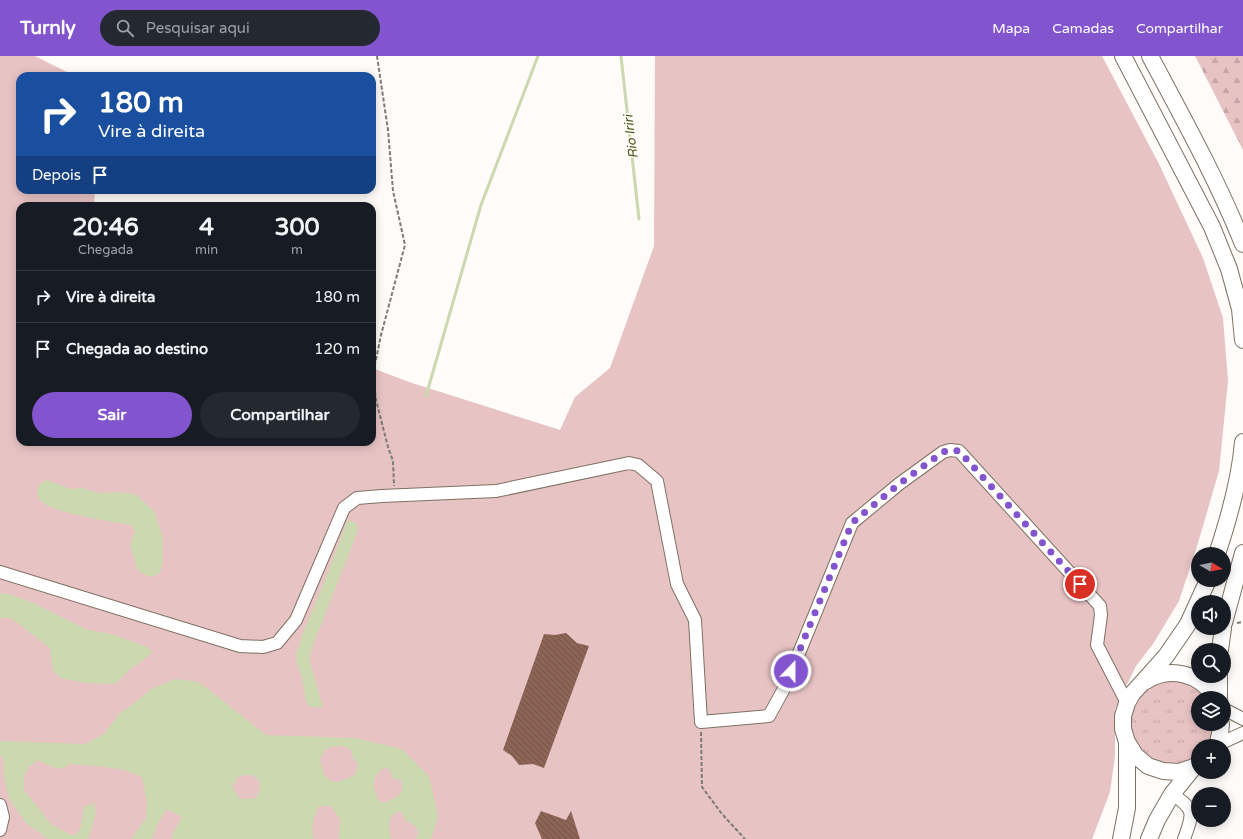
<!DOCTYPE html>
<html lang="pt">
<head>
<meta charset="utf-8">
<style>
  body { margin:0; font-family:"Varela Round",sans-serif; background:#242831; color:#f1f3f6; height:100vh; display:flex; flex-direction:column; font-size:15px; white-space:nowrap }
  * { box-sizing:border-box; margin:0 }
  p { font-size:13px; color:#9ea1a6 }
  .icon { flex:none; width:22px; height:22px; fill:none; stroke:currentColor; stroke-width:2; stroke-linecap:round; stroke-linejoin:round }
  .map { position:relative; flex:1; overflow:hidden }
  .side { position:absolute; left:16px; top:146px; width:360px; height:244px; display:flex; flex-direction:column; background:#171b24; border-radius:12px; box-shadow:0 2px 10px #0003 }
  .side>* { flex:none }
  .top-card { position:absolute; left:16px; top:16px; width:360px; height:122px; border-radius:12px; box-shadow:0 2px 10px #0003; background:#1a4fa0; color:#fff; overflow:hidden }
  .needle { width:26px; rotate:100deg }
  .tools { position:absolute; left:1191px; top:491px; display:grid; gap:8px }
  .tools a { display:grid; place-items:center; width:40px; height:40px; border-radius:50%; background:#171b24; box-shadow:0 2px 10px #0003; font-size:20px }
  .pin { position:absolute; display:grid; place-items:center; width:34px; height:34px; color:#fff; margin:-17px; border:2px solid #fff; border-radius:50%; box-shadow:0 1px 4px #0007 }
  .me { position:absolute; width:44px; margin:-22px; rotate:22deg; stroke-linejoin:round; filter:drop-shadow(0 0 3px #0008) }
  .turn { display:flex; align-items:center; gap:14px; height:84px; padding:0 16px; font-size:18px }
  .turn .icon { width:52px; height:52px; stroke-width:2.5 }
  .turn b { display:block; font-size:28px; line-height:34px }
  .then { display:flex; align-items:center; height:38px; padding:0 16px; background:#0003; gap:8px; font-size:15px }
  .eta { display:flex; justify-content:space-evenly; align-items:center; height:68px; text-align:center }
  .eta b { font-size:24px; font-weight:700; line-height:28px }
  .button { display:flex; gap:8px; margin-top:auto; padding:8px 16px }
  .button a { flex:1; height:46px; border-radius:24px; background:#8254cd; color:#fff; font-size:16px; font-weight:700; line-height:46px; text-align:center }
  .button a+a { background:#242831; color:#f1f3f6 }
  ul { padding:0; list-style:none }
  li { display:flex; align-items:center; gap:12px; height:52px; padding:0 16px; border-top:1px solid #363941 }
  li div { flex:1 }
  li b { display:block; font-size:15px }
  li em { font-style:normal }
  header { display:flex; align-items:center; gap:24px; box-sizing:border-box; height:56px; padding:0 20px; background:#8254cd; color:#fff }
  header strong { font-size:19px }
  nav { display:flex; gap:22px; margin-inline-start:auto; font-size:14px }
  .search { width:280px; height:36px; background:#242831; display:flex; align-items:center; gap:10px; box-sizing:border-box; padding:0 14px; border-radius:22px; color:#9ea1a6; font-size:15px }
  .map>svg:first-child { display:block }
  .grass { fill:url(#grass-tufts) }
  .forest { fill:url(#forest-firs) }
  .green { fill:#e8c3c4 }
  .water { fill:#ccd8af; fill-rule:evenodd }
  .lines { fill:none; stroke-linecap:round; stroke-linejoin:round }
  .stream { stroke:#ccd8af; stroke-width:3 }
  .building { fill:url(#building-back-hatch) }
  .minor-casing { stroke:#7f7163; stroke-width:14 }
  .major-casing { stroke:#7f7163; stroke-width:18 }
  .path { stroke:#7e7a75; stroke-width:2; stroke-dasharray:4 2; stroke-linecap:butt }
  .minor { stroke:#fff; stroke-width:12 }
  .major { stroke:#fff; stroke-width:16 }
  .route { stroke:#8254cd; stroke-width:7; stroke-dasharray:0 12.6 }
  .labels { text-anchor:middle; stroke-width:3; stroke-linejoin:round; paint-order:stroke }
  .water-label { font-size:13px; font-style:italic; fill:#4c5a1e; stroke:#fefbf8 }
</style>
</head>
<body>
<header>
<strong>Turnly</strong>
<div class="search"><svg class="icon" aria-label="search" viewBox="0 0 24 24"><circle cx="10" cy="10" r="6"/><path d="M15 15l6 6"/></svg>Pesquisar aqui</div>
<nav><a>Mapa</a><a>Camadas</a><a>Compartilhar</a></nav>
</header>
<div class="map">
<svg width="1243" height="783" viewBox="0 0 1243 783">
  <defs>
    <pattern id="grass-tufts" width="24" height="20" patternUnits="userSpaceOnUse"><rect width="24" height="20" fill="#e8c3c4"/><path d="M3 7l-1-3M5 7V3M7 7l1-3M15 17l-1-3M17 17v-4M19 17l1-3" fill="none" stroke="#c6a6a7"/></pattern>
    <pattern id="forest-firs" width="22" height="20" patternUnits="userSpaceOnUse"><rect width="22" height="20" fill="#e8c3c4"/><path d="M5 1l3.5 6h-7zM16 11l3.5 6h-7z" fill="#c6a6a7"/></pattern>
    <pattern id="building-back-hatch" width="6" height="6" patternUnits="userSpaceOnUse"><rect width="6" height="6" fill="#8c6556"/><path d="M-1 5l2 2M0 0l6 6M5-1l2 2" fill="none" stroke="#715245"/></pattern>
  </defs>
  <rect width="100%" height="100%" fill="#fefbf8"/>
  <path class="grass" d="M 1178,624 C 1190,628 1198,632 1207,642 L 1198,642 L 1198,668 L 1214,668 L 1212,681 L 1207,690 L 1198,690 L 1198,700 C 1188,707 1178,709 1166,708 C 1126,703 1117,646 1154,628 C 1161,625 1169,624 1178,624 Z"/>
  <path class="forest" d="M 1195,0 L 1243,0 L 1243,94 Z"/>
  <path class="green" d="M 0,0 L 35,0 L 75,20 L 20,20 L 20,134 L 95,134 L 94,150 L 20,150 L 20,386 L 372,386 L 372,312 L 409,326 L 560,374 L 575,341 L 610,312 L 654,190 L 655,0 L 1102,0 L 1159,108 L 1203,202 L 1223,262 L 1228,325 L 1219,415 L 1198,487 L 1179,545 L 1153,588 L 1136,610 L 1115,653 L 1115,700 L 1110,736 L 1092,783 L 0,783 Z"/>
  <path class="water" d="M 47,424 L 70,433 L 82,432 L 99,437 L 119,436 L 135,438 L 154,455 L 162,478 L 163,504 L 160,517 L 153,521 L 145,519 L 137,513 L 130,489 L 133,479 L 135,475 L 131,469 C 112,466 53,457 41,445 C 37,442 36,436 38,431 C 40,427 43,425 47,424 Z
    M 350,464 L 356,467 L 358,473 L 351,493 L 313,589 L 309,603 L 323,651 L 310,651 L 306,646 L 302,622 L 297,608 L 296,598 L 302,580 L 331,509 L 346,467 Z
    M 0,537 L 9,538 L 29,545 L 88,574 L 111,578 L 145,590 L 153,596 L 137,609 L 131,612 L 115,628 L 85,627 L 61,622 L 53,615 L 50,592 L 11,562 L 0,562 Z
    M 175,623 L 199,626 L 266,679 L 355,682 L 402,693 L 429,720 L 438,760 L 431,783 L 416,783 L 418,776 C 416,769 412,767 406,765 L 401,755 C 387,757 388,772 391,783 L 339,783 L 340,764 L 331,750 L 319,750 C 314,759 310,772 314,783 L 171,783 L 173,777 L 182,761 L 166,753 L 159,766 L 152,783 L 131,783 L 146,762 L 147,747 L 142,721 L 124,714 L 98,710 L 70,708 L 61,713 L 49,710 L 38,704 L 29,711 L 24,720 L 24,734 L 51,768 L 73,780 L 80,774 L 84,751 L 94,747 L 96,758 L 88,783 L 48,783 L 26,767 L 9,743 L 4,720 L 3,702 L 0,700 L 0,685 L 85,688 L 104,678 L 120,657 L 129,651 L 151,633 ZM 337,690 L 345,691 L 351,694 L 352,700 L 358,708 L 357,714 L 353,720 L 338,726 L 331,725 L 324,719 L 320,704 L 325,693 ZM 385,711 L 390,714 L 393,723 L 398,723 L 401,724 C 406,739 395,741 384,747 L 379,745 C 372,731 371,720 385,711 ZM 246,719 L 253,719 L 260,726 L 259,735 L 256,742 L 245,743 L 240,743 L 232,730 L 239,720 Z"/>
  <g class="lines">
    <path class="stream" d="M 621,0 L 639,163
      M 426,340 L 481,149 L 538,0"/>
  </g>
  <path class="building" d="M 566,577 L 577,587 L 589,590 L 544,712 L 533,708 L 519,709 L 512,700 L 503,694 L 544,578 L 555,579 Z
    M 541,755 L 566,764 L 571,755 L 580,783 L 542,783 L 535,767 Z"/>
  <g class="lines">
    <g class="minor-casing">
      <path id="minor" d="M 0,516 L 240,590 L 263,591 L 277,587 L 296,564 L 344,452 L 357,442 L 382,440 L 496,435 L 629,407 L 638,409 L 657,425 L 677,528 L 695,564 L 701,666 L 769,660 L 786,629 L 852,467 L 899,428 L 943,396 L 950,394 L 959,395 L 1100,550 L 1101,559 L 1097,589 L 1127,647
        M 1224,653 L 1243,663
        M 1217,689 L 1243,677
        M 1172,738 C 1196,754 1193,758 1184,783
        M 0,749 L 3,761 L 0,774"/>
    </g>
    <g class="major-casing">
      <path id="major" d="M 1123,0 L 1212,171 L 1229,213 L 1240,253 L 1243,284
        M 1150,0 C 1183,62 1217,123 1243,188
        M 1217,498 C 1229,462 1240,424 1243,386
        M 1224,567 L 1243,497
        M 1220,594 L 1223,572
        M 1219,620 L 1219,642
        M 1146,625 C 1169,610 1201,617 1215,642
        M 1127,686 L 1135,699 L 1148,710 L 1163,715 L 1179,716 L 1194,711
        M 1217,690 L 1220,678 L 1221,668
        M 1121,783 L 1127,752 L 1127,686 L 1123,673 L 1123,660 L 1127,647 L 1132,638 L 1166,600 L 1188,568 L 1208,524
        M 1149,783 L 1157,764 L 1172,738 L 1194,711 L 1198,708"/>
    </g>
    <path class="path" d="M 377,0 L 388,74 L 393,135 L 405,189 L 381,279 L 374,313 L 374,327 L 376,344 L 388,391 L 393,405 L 394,430
      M 1237,567 L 1243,566
      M 701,676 L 702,731 L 722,758 L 745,783"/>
    <use href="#minor" class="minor"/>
    <use href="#major" class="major"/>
  </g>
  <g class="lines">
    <path class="route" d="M 791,615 L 852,467 L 899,428 L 943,396 L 950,394 L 959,395 L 1080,528"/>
  </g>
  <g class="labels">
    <g class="water-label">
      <text transform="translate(630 81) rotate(-97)" y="5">Rio Iriri</text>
    </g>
  </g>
</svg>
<div class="tools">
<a><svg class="needle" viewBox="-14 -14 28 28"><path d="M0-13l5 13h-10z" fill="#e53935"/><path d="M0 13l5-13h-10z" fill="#9ea1a6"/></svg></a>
<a><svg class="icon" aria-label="sound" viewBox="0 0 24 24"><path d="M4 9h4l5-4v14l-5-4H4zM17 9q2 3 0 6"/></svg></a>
<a><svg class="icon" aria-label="search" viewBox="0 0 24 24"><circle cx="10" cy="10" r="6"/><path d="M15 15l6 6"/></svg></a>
<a><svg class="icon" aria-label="layers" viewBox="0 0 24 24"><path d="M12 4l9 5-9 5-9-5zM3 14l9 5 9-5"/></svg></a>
<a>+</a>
<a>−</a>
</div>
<div class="pin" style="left:1080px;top:528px;background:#d93025"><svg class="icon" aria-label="arrive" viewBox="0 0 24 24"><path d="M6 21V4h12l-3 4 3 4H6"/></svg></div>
<svg class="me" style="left:791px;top:615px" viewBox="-20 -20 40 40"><circle r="17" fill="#8254cd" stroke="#fff" stroke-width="3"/><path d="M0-11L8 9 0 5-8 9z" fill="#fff"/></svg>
<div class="top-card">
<div class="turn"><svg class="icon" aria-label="right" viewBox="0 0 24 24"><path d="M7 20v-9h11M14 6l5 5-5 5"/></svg><div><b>180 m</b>Vire à direita</div></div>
<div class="then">Depois<svg class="icon" aria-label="arrive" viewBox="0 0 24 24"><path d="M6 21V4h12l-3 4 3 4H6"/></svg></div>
</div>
<section class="side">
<div class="eta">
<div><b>20:46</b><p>Chegada</p></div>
<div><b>4</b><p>min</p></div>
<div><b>300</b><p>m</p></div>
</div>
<ul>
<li><svg class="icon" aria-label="right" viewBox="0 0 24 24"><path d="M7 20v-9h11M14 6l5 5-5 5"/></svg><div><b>Vire à direita</b></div><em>180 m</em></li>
<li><svg class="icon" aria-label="arrive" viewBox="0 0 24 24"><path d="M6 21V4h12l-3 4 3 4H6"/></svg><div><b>Chegada ao destino</b></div><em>120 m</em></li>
</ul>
<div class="button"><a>Sair</a><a>Compartilhar</a></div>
</section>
</div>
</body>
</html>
